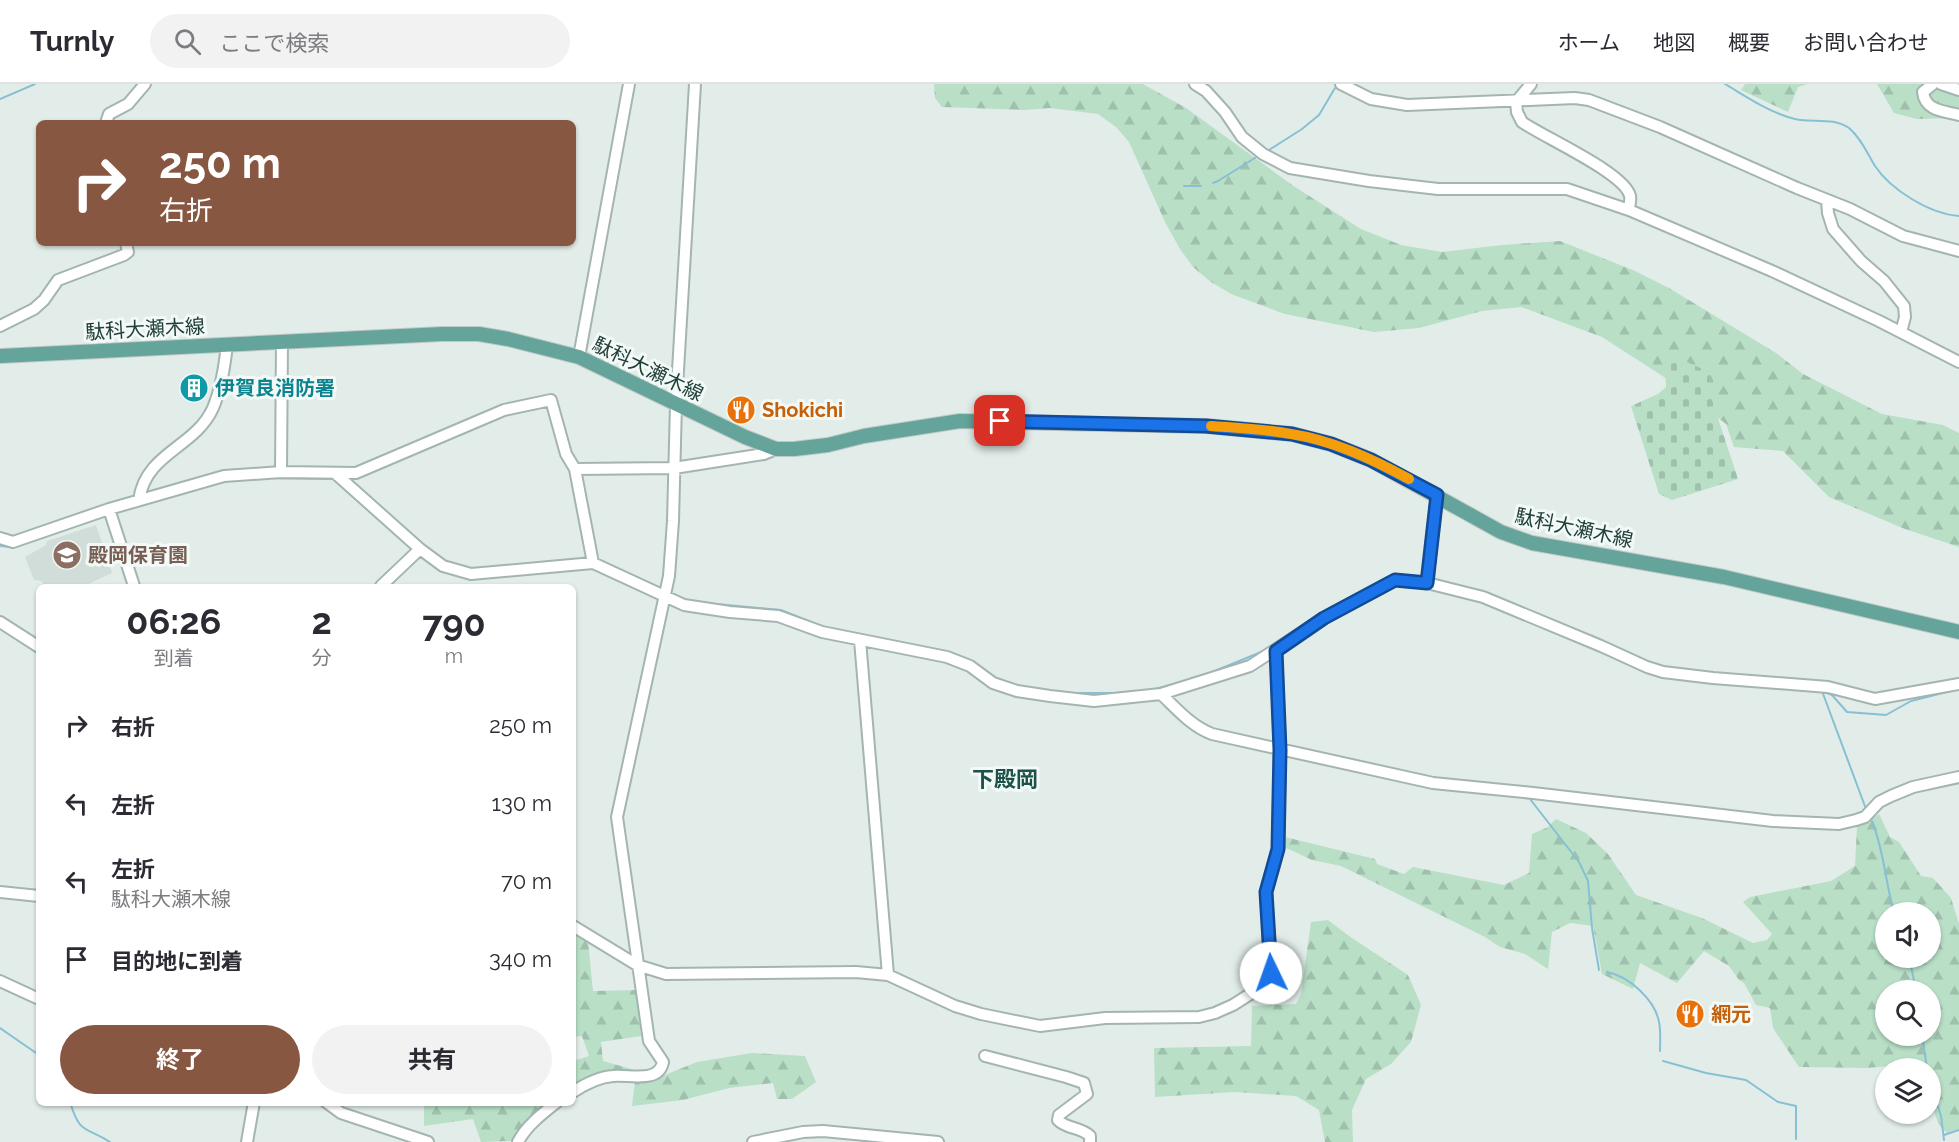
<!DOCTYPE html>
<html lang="ja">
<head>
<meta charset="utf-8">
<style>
  body { margin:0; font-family:Raleway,"Noto Sans JP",sans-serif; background:#f2f2f3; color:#2b2b33; height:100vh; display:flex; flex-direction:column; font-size:22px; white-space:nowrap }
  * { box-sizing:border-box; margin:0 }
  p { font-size:20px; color:#7c7c81 }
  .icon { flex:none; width:33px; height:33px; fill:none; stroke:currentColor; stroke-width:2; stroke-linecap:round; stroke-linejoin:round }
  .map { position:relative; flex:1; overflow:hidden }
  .panel { position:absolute; left:36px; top:500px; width:540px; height:522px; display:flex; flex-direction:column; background:#fff; border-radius:9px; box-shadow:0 2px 4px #0004 }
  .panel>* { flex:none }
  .guide { position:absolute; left:36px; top:36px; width:540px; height:126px; border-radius:9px; box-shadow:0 2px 4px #0004; background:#875742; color:#fff; overflow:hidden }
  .controls { position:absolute; left:1875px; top:818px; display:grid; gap:12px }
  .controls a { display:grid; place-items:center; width:66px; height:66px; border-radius:50%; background:#fff; box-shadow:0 2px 4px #0004; font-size:30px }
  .pin { position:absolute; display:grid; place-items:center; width:51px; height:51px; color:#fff; margin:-26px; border-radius:12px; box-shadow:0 3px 9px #0006 }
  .me { position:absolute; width:66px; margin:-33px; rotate:357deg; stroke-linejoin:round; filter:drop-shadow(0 0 4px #0008) }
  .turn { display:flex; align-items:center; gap:21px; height:126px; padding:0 24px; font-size:27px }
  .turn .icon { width:78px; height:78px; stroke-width:2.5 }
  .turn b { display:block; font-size:42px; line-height:51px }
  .eta { display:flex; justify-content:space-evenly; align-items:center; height:102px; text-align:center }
  .eta b { font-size:36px; font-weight:700; line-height:42px }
  .cta { display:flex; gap:12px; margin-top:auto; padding:12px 24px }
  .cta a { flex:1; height:69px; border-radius:36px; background:#875742; color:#fff; font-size:24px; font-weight:700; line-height:69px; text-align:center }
  .cta a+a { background:#f2f2f3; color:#2b2b33 }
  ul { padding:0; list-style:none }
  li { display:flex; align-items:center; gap:18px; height:78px; padding:0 24px }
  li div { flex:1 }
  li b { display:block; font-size:22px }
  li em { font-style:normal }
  header { display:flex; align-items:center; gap:36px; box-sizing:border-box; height:84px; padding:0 30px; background:#fff; border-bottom:2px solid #e1e1e2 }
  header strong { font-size:28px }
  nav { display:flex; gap:33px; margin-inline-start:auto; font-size:21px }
  .search { width:420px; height:54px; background:#f2f2f3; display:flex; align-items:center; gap:15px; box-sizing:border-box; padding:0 21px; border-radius:33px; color:#7c7c81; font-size:22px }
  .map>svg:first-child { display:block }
  .built { fill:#d0ddd8 }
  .forest { fill:url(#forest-firs); fill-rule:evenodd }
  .cemetery { fill:url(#cemetery-stones) }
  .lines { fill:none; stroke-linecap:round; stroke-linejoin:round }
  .stream { stroke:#87c0d4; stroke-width:2 }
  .minor-casing { stroke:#a4b5b1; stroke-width:14 }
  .major-casing { stroke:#c1c9c8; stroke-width:16 }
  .minor { stroke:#fff; stroke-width:10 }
  .major { stroke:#64a49a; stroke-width:14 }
  .route-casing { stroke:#114b97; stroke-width:15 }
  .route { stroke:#1a73e8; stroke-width:10 }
  .slow { stroke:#f59e0b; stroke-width:10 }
  .labels { text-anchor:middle; stroke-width:6; stroke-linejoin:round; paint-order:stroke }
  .street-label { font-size:20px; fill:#213f3a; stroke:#f2f9f6 }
  .culture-label { font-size:20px; font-weight:bold; fill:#0d838f; stroke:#f2f9f6; text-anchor:start }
  .food-label { font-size:20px; font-weight:bold; fill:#c56008; stroke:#f2f9f6; text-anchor:start }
  .education-label { font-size:20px; font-weight:bold; fill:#785e54; stroke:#f2f9f6; text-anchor:start }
  .quarter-label { font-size:22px; font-weight:bold; fill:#1c524a; stroke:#f2f9f6 }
</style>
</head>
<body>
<header>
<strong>Turnly</strong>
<div class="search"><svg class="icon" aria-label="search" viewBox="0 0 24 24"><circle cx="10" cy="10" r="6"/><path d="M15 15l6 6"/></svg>ここで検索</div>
<nav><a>ホーム</a><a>地図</a><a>概要</a><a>お問い合わせ</a></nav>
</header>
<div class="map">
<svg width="1959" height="1058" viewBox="0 0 1959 1058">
  <defs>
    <pattern id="forest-firs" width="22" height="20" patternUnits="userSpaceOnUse" patternTransform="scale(1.5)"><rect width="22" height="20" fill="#b9dfc7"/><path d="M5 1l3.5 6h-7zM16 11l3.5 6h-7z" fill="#9fc0ac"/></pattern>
    <pattern id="cemetery-stones" width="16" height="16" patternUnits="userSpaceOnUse" patternTransform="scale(1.5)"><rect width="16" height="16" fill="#b9dfc7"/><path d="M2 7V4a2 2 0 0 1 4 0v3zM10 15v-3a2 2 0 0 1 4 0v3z" fill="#9fc0ac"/></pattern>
  </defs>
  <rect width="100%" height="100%" fill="#e2ede9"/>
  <path class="built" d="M 96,441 L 112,489 L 84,502 L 45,502 L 41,497 L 34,496 L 25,473 L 46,461 L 47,457 Z"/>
  <path class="forest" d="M 934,0 L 1143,0 L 1186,24 L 1295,103 L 1361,145 L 1401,161 L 1442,168 L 1502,161 L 1560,157 L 1635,187 L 1669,204 L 1776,269 L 1803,290 L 1882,330 L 1943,341 L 1959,349 L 1959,463 L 1905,445 L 1829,413 L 1783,367 L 1734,363 L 1726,340 L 1664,293 L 1602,253 L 1521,223 L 1482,227 L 1419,244 L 1374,248 L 1285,230 L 1231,210 L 1211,198 L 1193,183 L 1180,165 L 1165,138 L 1129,58 L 1116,43 L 1098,30 L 1050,24 L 1024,26 L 942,23 L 935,14 Z
    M 1745,0 L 1807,0 L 1798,3 L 1788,28 L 1741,6 Z
    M 1877,0 L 1959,0 L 1959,34 L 1917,35 L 1894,29 Z
    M 1879,730 L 1890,753 L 1899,758 L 1921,792 L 1933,794 L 1951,814 L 1959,840 L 1959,1045 L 1947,1049 C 1930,1036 1931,1004 1930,984 L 1923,984 L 1921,980 L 1865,984 L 1799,983 L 1773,944 L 1770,924 L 1756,921 L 1744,899 L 1739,896 L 1729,882 L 1704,867 L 1677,899 L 1640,879 L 1633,905 L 1602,890 L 1593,842 L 1570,839 L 1552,848 L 1548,885 L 1525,870 L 1500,863 L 1485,853 L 1341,782 L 1312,776 L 1284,763 L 1285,753 L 1375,775 L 1377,780 L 1404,790 L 1413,783 L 1504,801 L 1529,789 L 1532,750 L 1548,743 L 1556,735 L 1586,749 L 1608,770 L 1636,811 L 1702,834 L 1753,859 L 1767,856 L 1772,850 L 1743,818 L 1750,813 L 1831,797 L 1855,782 L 1857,742 ZM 1886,828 L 1930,828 L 1930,873 L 1886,873 ZM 1886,906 L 1930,906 L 1930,951 L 1886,951 Z
    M 1328,836 L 1349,852 L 1408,891 L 1421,921 L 1411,958 L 1391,980 L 1366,995 L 1352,1026 L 1353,1058 L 1325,1058 L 1319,1026 L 1296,1012 L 1235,1008 L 1155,1013 L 1154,964 L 1251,962 L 1252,922 L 1296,920 L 1301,910 L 1311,838 Z
    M 573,848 L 588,857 L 593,907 L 637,906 L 641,952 L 601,958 L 603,977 L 660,993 L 697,978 L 752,969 L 805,972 L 816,998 L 792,1015 L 777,1015 L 773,999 L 729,1004 L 683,1016 L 632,1022 L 635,997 L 594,989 L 573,1002 L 573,977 L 589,972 L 582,952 L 573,953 Z
    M 424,1019 L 547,1019 L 511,1057 L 481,1058 L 473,1035 L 424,1042 Z"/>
  <path class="cemetery" d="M 1678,274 L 1709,288 L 1715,300 L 1710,310 L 1738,395 L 1672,416 L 1659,410 L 1631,322 L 1658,310 L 1666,303 L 1665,282 Z"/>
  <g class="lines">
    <path class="stream" d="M 1725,0 C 1747,13 1770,29 1795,35 C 1812,39 1833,33 1849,44 C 1861,54 1867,69 1875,82 C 1891,106 1930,130 1959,132
      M 0,15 L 35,0
      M 1269,66 L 1302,45 L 1319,31 L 1335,4
      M 1213,99 L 1218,97 L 1258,72
      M 1184,102 L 1201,102
      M 265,394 L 332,395
      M 46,452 L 66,445
      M 0,462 L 12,463
      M 542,478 L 590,474
      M 1398,492 L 1413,493
      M 672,510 L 689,517
      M 695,518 L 781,526 L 826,544
      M 867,552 L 897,558
      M 1210,589 L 1266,566
      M 1729,600 L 1822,607 L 1832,611 L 1847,628 L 1886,631 L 1911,617 L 1959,605
      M 1155,605 L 1196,594
      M 1822,607 L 1866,725
      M 1072,609 L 1115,609 L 1141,607
      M 1530,715 L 1579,778 L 1588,797 L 1592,844 L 1599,886
      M 1872,737 C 1884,766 1885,797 1894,828
      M 1909,873 L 1916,906
      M 1607,888 C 1629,892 1655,916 1659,938 C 1661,947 1660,958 1660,967
      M 0,944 L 39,971
      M 1922,951 L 1927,984
      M 1663,977 L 1706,989 L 1746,996 L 1778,1018 L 1796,1022 L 1796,1055
      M 1930,998 L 1941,1032 L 1944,1056
      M 70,1018 C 80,1051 85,1042 110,1058
      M 1944,1051 L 1959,1046"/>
    <g class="minor-casing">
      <path id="minor" d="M 1195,0 L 1206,7 L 1225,28 L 1242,53 L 1263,70 L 1290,84 L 1369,97 L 1438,105 L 1567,105 L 1629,126 L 1772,187 L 1879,237 L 1959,278
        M 1341,0 L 1371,15 L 1407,21 L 1575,14 L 1589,16 L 1660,43 L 1797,104 L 1850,125 L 1903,152 L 1959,167
        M 1531,0 L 1516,18 L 1517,28 L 1522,38 C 1543,53 1625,89 1630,112 C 1631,116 1629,122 1629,126
        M 1933,0 L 1923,8 C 1925,27 1944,27 1959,31
        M 1941,0 L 1959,6
        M 106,39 L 109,30 L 128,20 L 145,0
        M 1827,117 L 1828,129 L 1833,145 L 1861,177 L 1884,197 L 1904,222 L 1905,233 L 1901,248
        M 0,242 L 34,225 L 44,216 L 58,196 L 124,171 L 128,168 L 126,159
        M 579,273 L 629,0
        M 575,385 L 674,384 L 764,370 L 776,365
        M 281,388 L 282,257
        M 336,390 L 420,465 L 443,482 L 471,490 L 593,479 L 684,521 L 730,528 L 778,532 L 822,548 L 947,573 L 970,582 L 993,599 L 1017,607 L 1050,612 L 1094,617 L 1161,610 L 1250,582 L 1324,534 L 1395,496 L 1427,499 L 1483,513 L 1601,562 L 1647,583 L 1663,588 L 1713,594 L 1828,603 L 1875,615 L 1959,600
        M 139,416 C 146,368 195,364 213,324 C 221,305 225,280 227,260
        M 109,425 L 134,502
        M 0,454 L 13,458 L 109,425 L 224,392 L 281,388 L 356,389 L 504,326 L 551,316 L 566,370 L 575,385 L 593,479
        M 1427,499 L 1437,411
        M 381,502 L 420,465
        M 0,538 L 39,563
        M 860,556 L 888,891
        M 1161,610 C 1177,625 1191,642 1212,650 L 1433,699 L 1533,709 L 1773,737 L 1839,740 L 1856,736 L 1865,733 L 1879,718 L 1891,712 L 1913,703 L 1959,693
        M 0,808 L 39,812
        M 573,842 L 637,881 L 666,890 L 856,888 L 888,891 L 955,922 L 981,930 L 1040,942 L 1105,934 L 1199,933 L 1215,929 L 1233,921 L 1266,900 L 1271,889 L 1266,808 L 1278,765 L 1280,666 L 1276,567
        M 0,897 L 39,915
        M 985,972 L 1066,993 L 1084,999 L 1087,1010 L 1059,1031 L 1058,1036 C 1066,1045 1081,1043 1090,1052 L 1090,1058
        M 573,1008 C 585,1000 599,993 613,992 C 628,990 659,1000 663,978 L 649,957 L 617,733 L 669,492 L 673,437 L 676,320 L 695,0
        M 326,1018 L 341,1029 L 428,1058
        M 247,1058 L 254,1018
        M 518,1058 C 526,1042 543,1029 557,1018
        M 753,1058 L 803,1048 L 823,1047 L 938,1058"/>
    </g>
    <g class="major-casing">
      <path id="major" d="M 0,272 L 442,250 L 479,250 L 508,255 L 579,273 L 745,353 L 776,365 L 794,365 L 828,361 L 864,352 L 960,337 L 1206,342 L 1292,350 L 1331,360 L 1371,376 L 1501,448 L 1532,459 L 1724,493 L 1959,548"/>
    </g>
    <use href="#minor" class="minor"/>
    <use href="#major" class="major"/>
  </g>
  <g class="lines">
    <g class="route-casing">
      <path id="route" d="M 1000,337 L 1206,342 L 1292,350 L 1331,360 L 1371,376 L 1437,411 L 1427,499 L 1395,496 L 1324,534 L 1276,567 L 1280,666 L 1278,765 L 1266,808 L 1271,889"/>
    </g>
    <use href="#route" class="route"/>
    <path class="slow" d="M 1211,342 C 1238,344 1265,345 1291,350 C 1332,356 1372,375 1409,395"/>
  </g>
  <defs>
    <g id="building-disc" transform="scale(1.5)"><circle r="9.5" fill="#0f9aa8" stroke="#f2f9f6"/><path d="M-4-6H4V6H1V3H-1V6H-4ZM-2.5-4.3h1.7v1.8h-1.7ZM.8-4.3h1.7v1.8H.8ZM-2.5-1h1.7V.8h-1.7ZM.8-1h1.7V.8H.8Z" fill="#fff"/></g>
    <g id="restaurant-disc" transform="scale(1.5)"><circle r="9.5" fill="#e8710a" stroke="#f2f9f6"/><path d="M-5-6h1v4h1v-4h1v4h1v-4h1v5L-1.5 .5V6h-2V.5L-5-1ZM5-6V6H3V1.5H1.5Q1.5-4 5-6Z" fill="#fff"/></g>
    <g id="school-disc" transform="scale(1.5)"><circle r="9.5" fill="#8d6e63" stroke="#f2f9f6"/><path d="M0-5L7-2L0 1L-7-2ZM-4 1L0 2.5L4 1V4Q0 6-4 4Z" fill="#fff"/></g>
  </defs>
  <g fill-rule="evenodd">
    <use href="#building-disc" x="194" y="304"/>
    <use href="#restaurant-disc" x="741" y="326"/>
    <use href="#school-disc" x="67" y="471"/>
    <use href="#restaurant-disc" x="1690" y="930"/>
  </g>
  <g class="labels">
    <g class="street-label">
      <text transform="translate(145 245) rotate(-3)" y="7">駄科大瀬木線</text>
      <text transform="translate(648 285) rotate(26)" y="7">駄科大瀬木線</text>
      <text transform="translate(1574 444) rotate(12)" y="7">駄科大瀬木線</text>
    </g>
    <g class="culture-label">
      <text x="215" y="311">伊賀良消防署</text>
    </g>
    <g class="food-label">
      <text x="762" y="333">Shokichi</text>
      <text x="1711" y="937">網元</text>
    </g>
    <g class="education-label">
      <text x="88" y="478">殿岡保育園</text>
    </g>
    <g class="quarter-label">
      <text x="1005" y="703">下殿岡</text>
    </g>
  </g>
</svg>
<div class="controls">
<a><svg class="icon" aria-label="sound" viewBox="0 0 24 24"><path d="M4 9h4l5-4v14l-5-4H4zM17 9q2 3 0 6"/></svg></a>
<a><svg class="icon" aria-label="search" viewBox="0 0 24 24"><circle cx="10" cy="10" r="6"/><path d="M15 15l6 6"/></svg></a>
<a><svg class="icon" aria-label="layers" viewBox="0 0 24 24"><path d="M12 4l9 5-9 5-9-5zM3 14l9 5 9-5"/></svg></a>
</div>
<div class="pin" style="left:1000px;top:337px;background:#d93025"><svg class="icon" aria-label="arrive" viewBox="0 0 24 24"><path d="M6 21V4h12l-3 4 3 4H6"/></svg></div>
<svg class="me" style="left:1271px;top:889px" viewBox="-20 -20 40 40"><circle r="19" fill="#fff"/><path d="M0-13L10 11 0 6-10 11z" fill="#1a73e8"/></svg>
<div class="guide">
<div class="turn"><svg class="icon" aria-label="right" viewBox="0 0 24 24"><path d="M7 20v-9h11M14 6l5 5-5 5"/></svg><div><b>250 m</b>右折</div></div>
</div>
<section class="panel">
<div class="eta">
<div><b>06:26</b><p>到着</p></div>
<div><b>2</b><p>分</p></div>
<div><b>790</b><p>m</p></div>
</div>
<ul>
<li><svg class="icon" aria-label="right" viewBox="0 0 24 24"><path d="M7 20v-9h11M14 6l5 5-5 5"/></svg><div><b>右折</b></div><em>250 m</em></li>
<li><svg class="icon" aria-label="left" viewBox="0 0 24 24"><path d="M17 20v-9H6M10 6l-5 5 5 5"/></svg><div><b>左折</b></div><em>130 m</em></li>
<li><svg class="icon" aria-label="left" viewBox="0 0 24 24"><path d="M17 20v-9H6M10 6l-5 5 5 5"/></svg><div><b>左折</b><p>駄科大瀬木線</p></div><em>70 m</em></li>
<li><svg class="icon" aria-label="arrive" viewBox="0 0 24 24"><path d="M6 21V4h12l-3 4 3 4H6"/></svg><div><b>目的地に到着</b></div><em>340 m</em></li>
</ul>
<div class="cta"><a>終了</a><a>共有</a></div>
</section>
</div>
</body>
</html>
